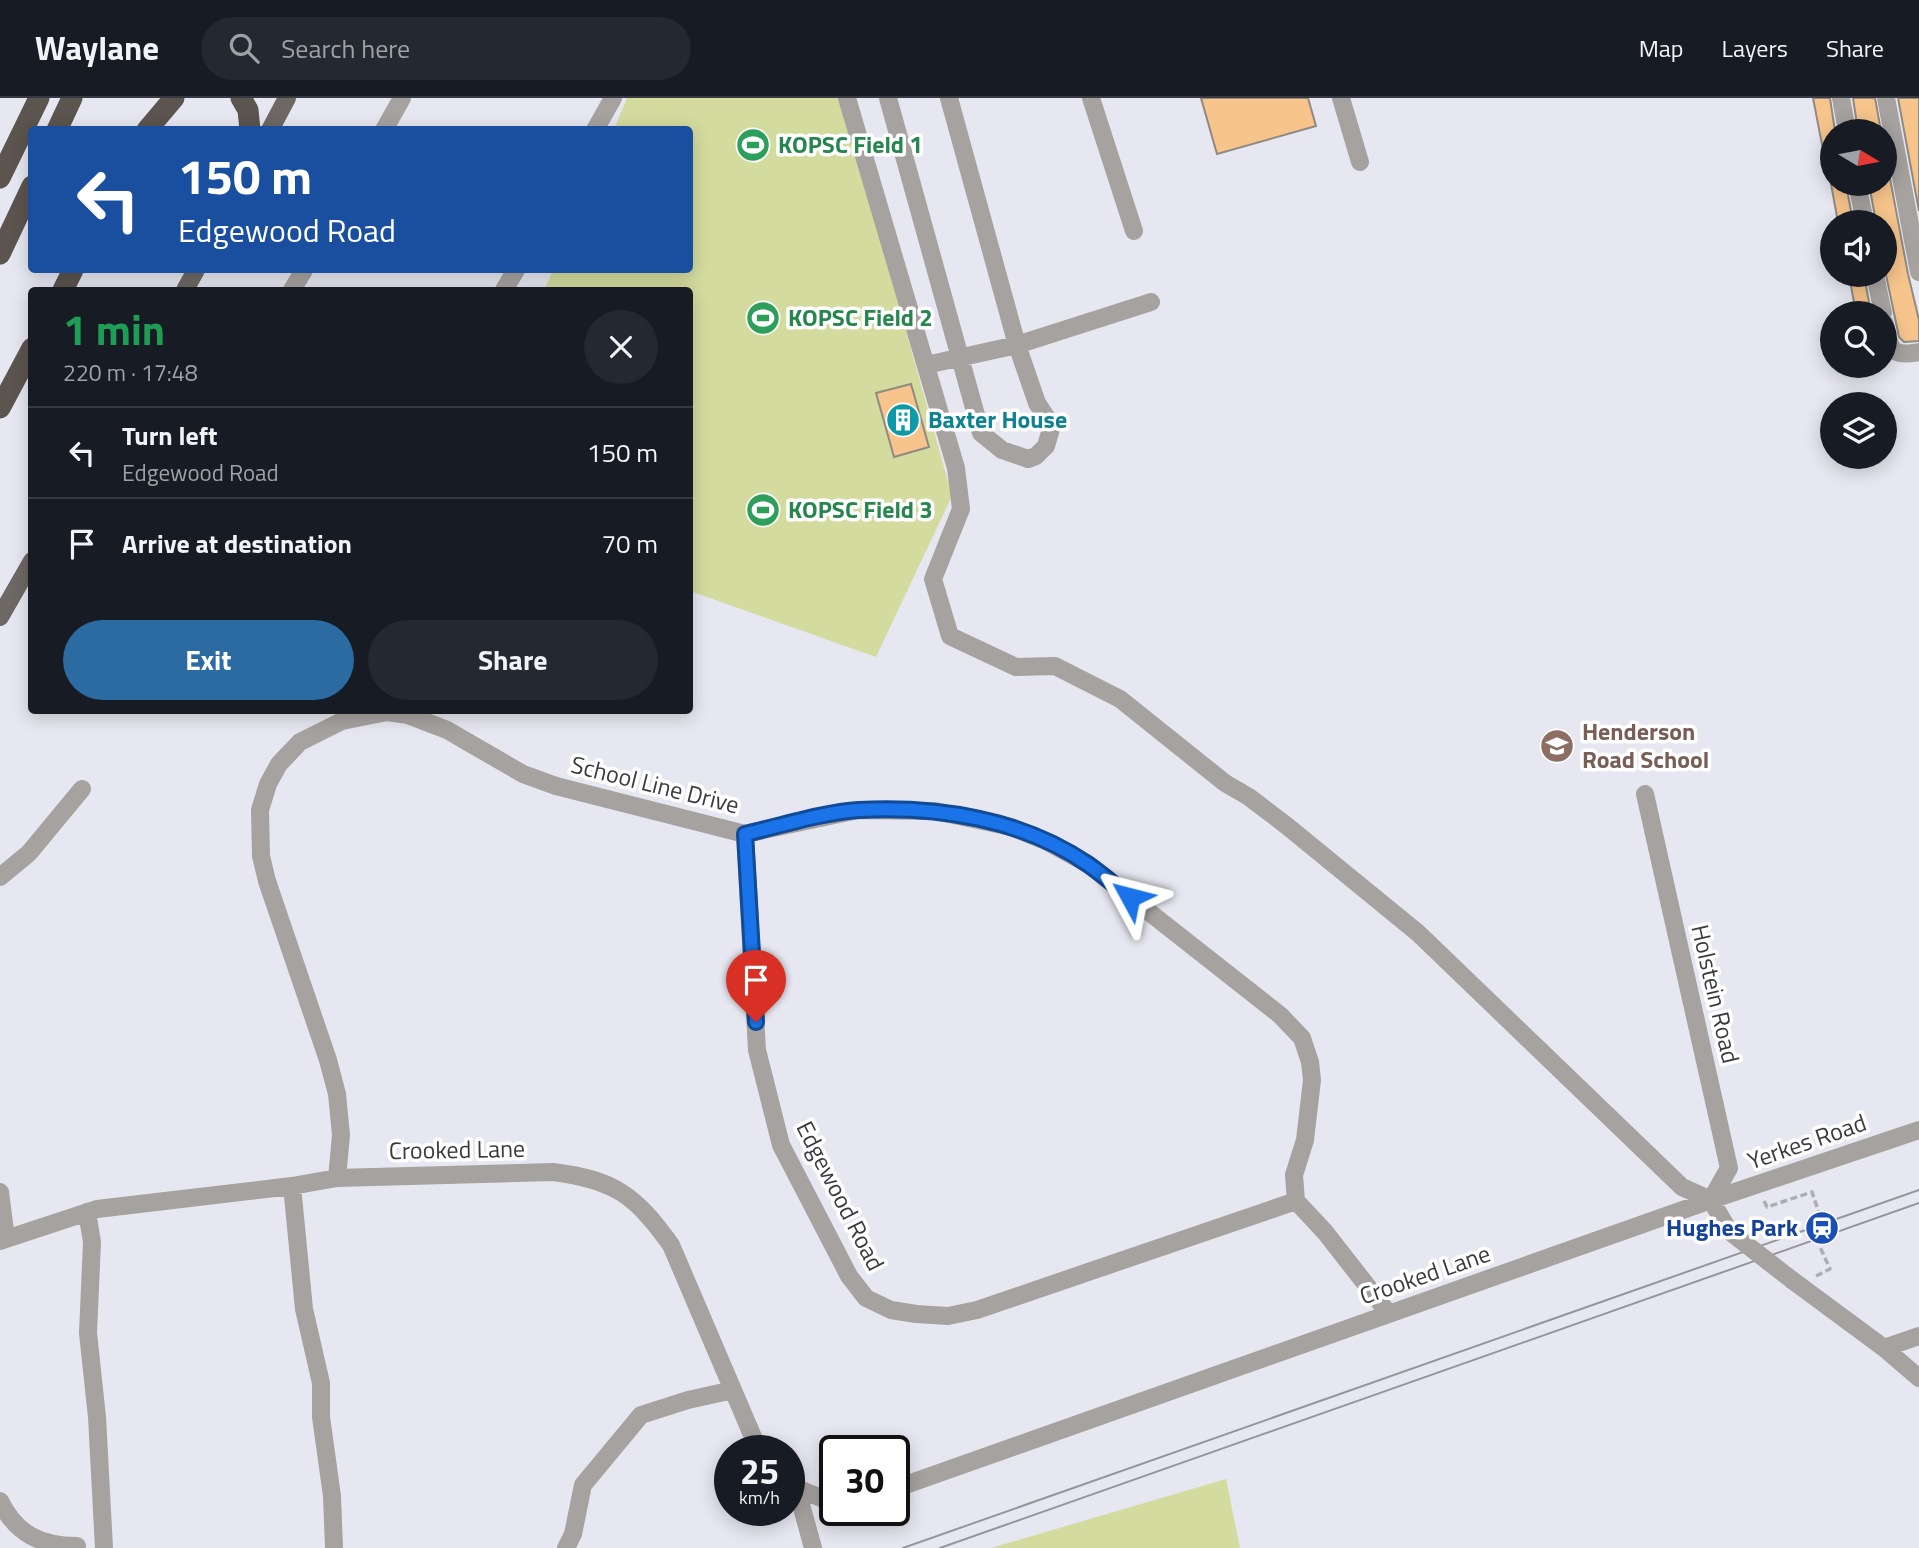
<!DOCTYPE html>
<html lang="en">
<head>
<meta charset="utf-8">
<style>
  body { margin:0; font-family:"Titillium Web",sans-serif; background:#242831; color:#f1f3f6; height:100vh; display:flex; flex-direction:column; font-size:26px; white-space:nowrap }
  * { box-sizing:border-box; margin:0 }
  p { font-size:23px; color:#9ea1a6 }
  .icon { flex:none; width:38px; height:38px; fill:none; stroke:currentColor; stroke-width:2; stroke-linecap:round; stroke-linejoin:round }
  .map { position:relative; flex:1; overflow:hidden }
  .side { position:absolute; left:28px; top:189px; width:665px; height:427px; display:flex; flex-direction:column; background:#171b24; border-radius:7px; box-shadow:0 4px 18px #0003 }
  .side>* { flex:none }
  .banner { position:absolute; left:28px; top:28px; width:665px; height:147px; border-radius:7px; box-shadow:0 4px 18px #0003; background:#1a4fa0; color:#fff; overflow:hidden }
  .needle { width:46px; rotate:100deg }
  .controls { position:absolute; left:1820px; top:21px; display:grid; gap:14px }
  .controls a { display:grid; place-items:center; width:77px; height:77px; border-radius:50%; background:#171b24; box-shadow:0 4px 18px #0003; font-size:35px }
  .speed { position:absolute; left:714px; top:1337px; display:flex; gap:14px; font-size:35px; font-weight:700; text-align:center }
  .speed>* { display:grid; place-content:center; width:91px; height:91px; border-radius:50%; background:#171b24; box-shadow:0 4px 18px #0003; line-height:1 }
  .speed small { font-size:18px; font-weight:400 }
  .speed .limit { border:4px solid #111; border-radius:10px; background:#fff; color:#111 }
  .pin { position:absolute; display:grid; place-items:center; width:60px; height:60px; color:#fff; margin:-72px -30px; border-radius:50% 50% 50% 0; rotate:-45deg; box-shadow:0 0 7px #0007 }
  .pin .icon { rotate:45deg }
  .me { position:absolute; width:77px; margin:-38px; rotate:308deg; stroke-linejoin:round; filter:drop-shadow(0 0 5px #0008) }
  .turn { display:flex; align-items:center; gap:24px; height:147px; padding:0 35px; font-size:32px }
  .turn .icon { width:91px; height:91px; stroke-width:2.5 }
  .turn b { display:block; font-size:49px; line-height:60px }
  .round { display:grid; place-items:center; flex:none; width:74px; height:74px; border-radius:37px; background:#242831 }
  .head { display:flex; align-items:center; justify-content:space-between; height:119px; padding:0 35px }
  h1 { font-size:42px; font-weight:700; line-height:52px; color:#1e9e55 }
  .action { display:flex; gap:14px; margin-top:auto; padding:14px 35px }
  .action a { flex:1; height:80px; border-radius:42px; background:#2c6ba2; color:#fff; font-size:28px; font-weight:700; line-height:80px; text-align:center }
  .action a+a { background:#242831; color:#f1f3f6 }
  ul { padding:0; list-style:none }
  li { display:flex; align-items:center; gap:21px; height:91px; padding:0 35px; border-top:2px solid #363941 }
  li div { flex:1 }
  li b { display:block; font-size:26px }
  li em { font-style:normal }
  header { display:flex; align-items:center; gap:42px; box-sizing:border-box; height:98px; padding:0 35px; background:#171b24; border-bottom:2px solid #363941 }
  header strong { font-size:33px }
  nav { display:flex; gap:38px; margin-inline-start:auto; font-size:24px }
  .search { width:490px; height:63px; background:#242831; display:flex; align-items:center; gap:18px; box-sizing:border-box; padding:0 24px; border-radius:38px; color:#9ea1a6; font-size:26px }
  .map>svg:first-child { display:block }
  .green { fill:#d4db9e }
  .building { fill:#f7c58c; stroke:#908a83; stroke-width:2 }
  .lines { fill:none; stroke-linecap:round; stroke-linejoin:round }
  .path { stroke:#adadb5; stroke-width:3.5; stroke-dasharray:7 3.5; stroke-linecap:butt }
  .minor { stroke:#a6a2a0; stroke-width:18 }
  .major { stroke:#6e6864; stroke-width:18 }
  .highway { stroke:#5b544f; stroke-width:21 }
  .tram { stroke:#94959c; stroke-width:2 }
  .minor-bridge { stroke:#a6a2a0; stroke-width:18 }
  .route-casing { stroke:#114b97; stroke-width:18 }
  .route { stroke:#1a73e8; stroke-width:12 }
  .labels { text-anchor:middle; stroke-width:7; stroke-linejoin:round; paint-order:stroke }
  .leisure-label { font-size:24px; font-weight:bold; fill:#27864d; stroke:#fff; text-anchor:start }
  .culture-label { font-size:24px; font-weight:bold; fill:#0d838f; stroke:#fff; text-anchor:start }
  .education-label { font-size:24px; font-weight:bold; fill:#785e54; stroke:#fff; text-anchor:start }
  .street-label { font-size:24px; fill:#3a3b3e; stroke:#fff }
  .transit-label { font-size:24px; font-weight:bold; fill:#164399; stroke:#fff; text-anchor:end }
</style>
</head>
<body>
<header>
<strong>Waylane</strong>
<div class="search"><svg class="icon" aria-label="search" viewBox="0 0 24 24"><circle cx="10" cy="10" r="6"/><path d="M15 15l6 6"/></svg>Search here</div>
<nav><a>Map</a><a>Layers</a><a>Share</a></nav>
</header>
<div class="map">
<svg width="1919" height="1450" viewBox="0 0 1919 1450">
  <rect width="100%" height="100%" fill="#e7e7f1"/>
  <path class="green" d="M 627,0 L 841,0 L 952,398 L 876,559 L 690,493 L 690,192 L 544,192 L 553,172 L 690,172 L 690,32 L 614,31 Z
    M 1226,1381 L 1240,1450 L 991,1450 Z"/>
  <path class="building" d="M 1201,0 L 1308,0 L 1316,28 L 1217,56 Z
    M 1813,0 L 1830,0 L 1835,33 L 1832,33 L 1832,61 L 1825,62 Z
    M 1853,0 L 1875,0 L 1881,33 L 1858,33 Z
    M 1898,0 L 1919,0 L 1919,113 Z
    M 1885,54 L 1908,176 L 1919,222 L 1919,243 L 1904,244 L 1899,239 L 1885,172 L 1885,124 L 1876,124 L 1869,86 L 1885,86 Z
    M 1831,86 L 1846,86 L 1853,124 L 1838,124 Z
    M 1849,177 L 1864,177 L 1871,215 L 1856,215 Z
    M 911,286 L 929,349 L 894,359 L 876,295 Z"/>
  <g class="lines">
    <path class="path" d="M 1764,1103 L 1767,1109 L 1812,1094 L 1820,1118
      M 1816,1178 L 1830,1171 L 1820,1149"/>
    <path class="minor" d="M 847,0 L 956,370 L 961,411 L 933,481 L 950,538 L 1016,569 L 1055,568 L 1120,601 L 1225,685 L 1249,699 L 1287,728 L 1418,835 L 1682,1089 L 1711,1102
      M 888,0 L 981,335 L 1002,352 L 1028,361 L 1036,358 L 1046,348 L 1051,331 L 1048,322 L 1037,305 L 1017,247 L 949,0
      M 1091,0 L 1134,133
      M 1341,0 L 1360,64
      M 1841,0 L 1847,33
      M 1886,0 L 1919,174
      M 384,32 L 402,0
      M 595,32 L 613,0
      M 1857,86 L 1865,124
      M 1875,177 L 1883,215
      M 292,192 L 304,172
      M 504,192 L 516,172
      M 1885,226 C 1890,252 1891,259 1919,254
      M 926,267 L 1017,247 L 1151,204
      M 1645,696 L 1729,1070 L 1711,1102
      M 745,736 L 757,952 L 781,1047 L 849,1178 L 866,1200 L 891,1212 L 916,1216 L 948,1218 L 977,1212 L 1296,1103
      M 0,779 L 29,755 L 82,691
      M 337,1080 L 341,1037 L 337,996 L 328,962 L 267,783 L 261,758 L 260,712 L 268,686 L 279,666 L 300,644 L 342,623 L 387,614 L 408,617 L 447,632 L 523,676 L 556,688 L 745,736 L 858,712 L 935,713 L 1011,729 L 1048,744 L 1088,766 L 1280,917 L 1302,940 L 1310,964 L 1312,982 L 1305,1042 L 1294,1077 L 1296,1103 L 1325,1134 L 1389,1216
      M 292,1088 L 304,1211 L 321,1285 L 321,1319 L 332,1398 L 334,1450
      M 0,1094 L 6,1141
      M 1711,1102 L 1729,1133
      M 87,1114 L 92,1144 L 88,1235 L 97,1319 L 104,1450
      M 0,1143 L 97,1111 L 292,1088 L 337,1080 L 553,1074 C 615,1082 635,1097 671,1147 L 759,1353
      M 1792,1182 L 1884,1250 L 1919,1280
      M 1884,1250 L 1919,1238
      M 792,1388 L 821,1400 L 835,1401
      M 894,1391 L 1711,1102 L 1919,1032
      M 797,1392 L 813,1450
      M 0,1403 C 16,1436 41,1448 77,1448
      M 566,1450 L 573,1436 L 583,1387 L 641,1317 L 688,1302 L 733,1292"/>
    <path class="major" d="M 270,32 L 287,0
      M 185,192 L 196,172
      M 0,519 L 32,463"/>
    <path class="highway" d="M 241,0 L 248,12 L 250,32
      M 57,32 L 72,0
      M 147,32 L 174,0
      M 0,80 L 39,0
      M 0,156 L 32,88
      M 63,192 L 73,172
      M 0,310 L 32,250"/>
    <path class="tram" d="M 903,1450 L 1919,1092
      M 940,1450 L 1919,1105"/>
    <path class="minor-bridge" d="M 1729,1133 L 1792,1182"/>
  </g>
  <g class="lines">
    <g class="route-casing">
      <path id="route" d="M 756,924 L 745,736 C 780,728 824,714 859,712 C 938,708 1023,721 1089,767 C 1103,777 1117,789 1130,799"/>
    </g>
    <use href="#route" class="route"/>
  </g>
  <defs>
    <g id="stadium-disc" transform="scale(1.75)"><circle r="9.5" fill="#2e9e5b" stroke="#fff"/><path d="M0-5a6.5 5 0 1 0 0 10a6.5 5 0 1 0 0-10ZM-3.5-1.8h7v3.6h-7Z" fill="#fff"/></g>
    <g id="building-disc" transform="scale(1.75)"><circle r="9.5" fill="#0f9aa8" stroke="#fff"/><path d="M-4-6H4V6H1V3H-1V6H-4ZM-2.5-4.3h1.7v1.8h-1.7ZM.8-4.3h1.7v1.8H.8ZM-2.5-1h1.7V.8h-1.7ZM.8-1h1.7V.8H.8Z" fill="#fff"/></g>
    <g id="school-disc" transform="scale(1.75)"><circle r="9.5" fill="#8d6e63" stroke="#fff"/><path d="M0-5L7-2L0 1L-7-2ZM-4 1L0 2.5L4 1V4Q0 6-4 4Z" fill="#fff"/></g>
    <g id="station-disc" transform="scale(1.75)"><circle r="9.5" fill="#1a4fb4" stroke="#fff"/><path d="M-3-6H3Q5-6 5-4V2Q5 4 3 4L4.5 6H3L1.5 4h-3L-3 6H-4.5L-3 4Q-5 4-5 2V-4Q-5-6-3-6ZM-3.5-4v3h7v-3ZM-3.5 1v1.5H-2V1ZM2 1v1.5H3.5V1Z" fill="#fff"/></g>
  </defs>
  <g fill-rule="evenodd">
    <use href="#stadium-disc" x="753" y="47"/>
    <use href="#stadium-disc" x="763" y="220"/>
    <use href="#building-disc" x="903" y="322"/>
    <use href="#stadium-disc" x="763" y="412"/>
    <use href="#school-disc" x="1557" y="648"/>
    <use href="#station-disc" x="1822" y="1130"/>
  </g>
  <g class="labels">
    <g class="leisure-label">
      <text x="778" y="55">KOPSC Field 1</text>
      <text x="788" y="228">KOPSC Field 2</text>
      <text x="788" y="420">KOPSC Field 3</text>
    </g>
    <g class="culture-label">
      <text x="928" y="330">Baxter House</text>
    </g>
    <g class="education-label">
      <text x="1582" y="642">Henderson<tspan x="1582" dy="28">Road School</tspan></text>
    </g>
    <g class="street-label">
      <text transform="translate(655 687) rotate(14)" y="8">School Line Drive</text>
      <text transform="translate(1715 896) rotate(77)" y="8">Holstein Road</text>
      <text transform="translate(1807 1044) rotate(-19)" y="8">Yerkes Road</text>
      <text transform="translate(457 1052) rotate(-1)" y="8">Crooked Lane</text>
      <text transform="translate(840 1098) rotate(63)" y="8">Edgewood Road</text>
      <text transform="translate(1425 1177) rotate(-19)" y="8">Crooked Lane</text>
    </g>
    <g class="transit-label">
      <text x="1798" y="1138">Hughes Park</text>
    </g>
  </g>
</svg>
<div class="controls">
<a><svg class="needle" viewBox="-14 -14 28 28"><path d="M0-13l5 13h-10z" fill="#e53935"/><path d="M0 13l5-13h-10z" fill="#9ea1a6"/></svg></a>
<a><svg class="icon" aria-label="sound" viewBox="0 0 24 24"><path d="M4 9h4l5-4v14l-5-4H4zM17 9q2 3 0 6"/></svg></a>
<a><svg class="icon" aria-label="search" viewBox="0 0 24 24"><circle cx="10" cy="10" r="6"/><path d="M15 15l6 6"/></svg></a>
<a><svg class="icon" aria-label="layers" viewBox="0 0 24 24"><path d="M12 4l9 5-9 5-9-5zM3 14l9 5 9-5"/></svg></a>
</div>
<div class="speed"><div>25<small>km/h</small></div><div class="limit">30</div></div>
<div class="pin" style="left:756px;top:924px;background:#d93025"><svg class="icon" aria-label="arrive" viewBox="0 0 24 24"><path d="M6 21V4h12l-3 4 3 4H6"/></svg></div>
<svg class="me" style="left:1130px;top:799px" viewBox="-20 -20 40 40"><path d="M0-17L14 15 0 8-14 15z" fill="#1a73e8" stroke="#fff" stroke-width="4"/></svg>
<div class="banner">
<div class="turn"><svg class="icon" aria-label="left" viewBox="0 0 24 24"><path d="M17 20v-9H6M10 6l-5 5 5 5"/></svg><div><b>150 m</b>Edgewood Road</div></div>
</div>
<section class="side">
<div class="head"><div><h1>1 min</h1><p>220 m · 17:48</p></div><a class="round"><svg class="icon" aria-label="close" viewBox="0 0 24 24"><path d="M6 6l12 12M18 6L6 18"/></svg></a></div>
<ul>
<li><svg class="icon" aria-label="left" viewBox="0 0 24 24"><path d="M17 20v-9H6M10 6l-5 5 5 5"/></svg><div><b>Turn left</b><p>Edgewood Road</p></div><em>150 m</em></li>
<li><svg class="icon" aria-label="arrive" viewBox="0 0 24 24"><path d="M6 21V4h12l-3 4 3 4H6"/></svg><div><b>Arrive at destination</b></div><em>70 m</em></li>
</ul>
<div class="action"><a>Exit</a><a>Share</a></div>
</section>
</div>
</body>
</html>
